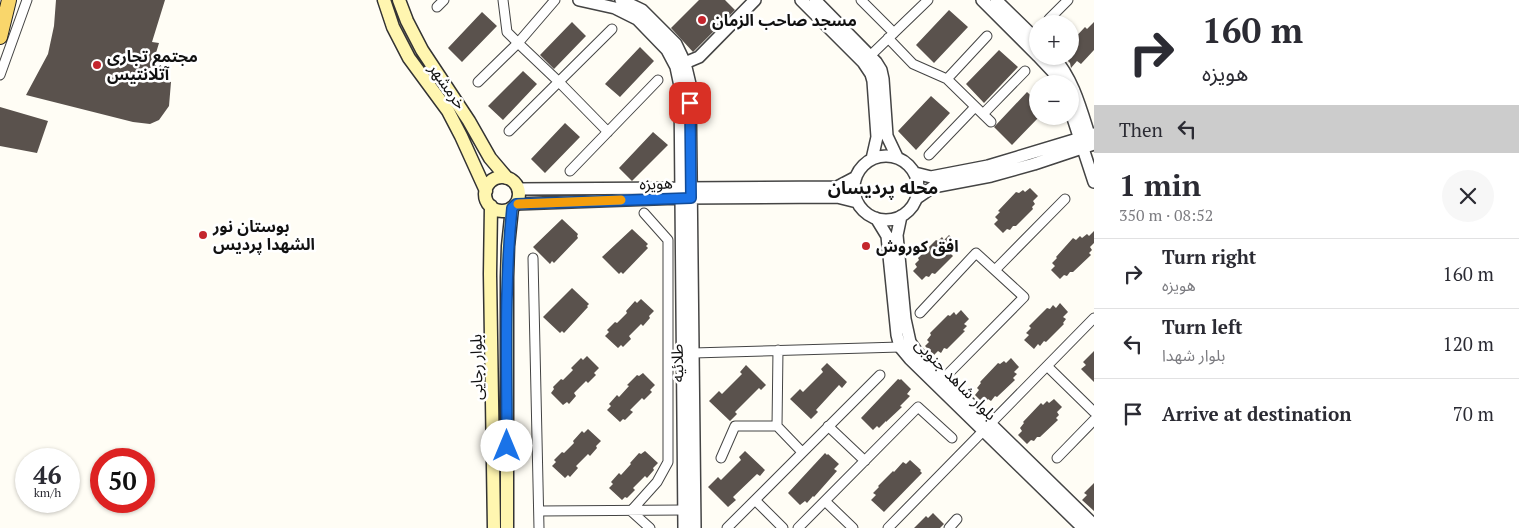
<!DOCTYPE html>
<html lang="en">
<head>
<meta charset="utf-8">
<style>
  body { margin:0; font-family:"PT Serif","Noto Sans Arabic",serif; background:#f7f7f7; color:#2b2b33; height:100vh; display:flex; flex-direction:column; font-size:19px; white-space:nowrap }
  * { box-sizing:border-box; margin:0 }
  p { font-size:16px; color:#7c7c81 }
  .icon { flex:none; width:28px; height:28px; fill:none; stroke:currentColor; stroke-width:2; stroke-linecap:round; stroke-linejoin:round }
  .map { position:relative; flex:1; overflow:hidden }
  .sheet { display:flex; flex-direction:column; background:#fff; width:425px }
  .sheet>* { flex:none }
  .banner { background:#fff; color:#2b2b33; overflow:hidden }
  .controls { position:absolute; left:1029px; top:15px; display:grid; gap:10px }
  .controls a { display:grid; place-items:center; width:50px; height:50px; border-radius:50%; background:#fff; box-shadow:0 1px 4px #0004; font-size:25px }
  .speed { position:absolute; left:15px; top:448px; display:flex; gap:10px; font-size:25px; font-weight:700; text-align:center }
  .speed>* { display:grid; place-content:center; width:65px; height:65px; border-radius:50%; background:#fff; box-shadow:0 1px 4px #0004; line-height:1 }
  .speed small { font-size:12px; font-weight:400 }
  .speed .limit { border:8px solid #d22; background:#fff; color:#111 }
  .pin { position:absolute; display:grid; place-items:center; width:42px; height:42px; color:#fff; margin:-21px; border-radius:10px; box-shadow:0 2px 8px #0006 }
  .me { position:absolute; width:55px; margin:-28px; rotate:0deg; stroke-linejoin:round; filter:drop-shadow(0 0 4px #0008) }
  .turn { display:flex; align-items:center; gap:18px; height:105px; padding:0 25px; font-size:22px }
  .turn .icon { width:65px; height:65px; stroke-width:2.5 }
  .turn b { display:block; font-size:35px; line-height:42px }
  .then { display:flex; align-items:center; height:48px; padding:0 25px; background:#0003; gap:10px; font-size:19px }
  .round { display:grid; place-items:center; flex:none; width:52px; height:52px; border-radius:26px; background:#f7f7f7 }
  .head { display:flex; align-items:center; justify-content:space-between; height:85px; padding:0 25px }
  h1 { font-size:30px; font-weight:700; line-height:38px }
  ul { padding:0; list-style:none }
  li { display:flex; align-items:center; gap:15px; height:70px; padding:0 25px; border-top:1px solid #e1e1e2 }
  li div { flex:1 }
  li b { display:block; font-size:19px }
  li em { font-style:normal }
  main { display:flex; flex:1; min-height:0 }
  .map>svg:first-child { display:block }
  .building { fill:#5a524d }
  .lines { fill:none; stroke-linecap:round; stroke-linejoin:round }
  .minor-casing { stroke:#444; stroke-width:11 }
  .tertiary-casing { stroke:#444; stroke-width:14 }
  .secondary-casing { stroke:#333; stroke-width:15 }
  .primary-casing { stroke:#222; stroke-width:16 }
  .minor { stroke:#fff; stroke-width:9 }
  .tertiary { stroke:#fff; stroke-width:11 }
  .secondary { stroke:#fff6b0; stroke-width:12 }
  .primary { stroke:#f9d66b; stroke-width:14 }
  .route-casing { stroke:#114b97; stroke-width:12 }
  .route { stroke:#1a73e8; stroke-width:9 }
  .slow { stroke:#f59e0b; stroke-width:9 }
  .poi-dot { fill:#c4262e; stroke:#fff; stroke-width:2 }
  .labels { text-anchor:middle; stroke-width:5; stroke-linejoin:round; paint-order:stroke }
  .poi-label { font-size:16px; font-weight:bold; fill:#111; stroke:#fff; text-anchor:start }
  .street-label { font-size:16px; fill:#111; stroke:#fff }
  .neighbourhood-label { font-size:18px; font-weight:bold; fill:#111; stroke:#fff }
</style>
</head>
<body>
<main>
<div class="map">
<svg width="1094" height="528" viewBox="0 0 1094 528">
  <rect width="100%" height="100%" fill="#fffdf5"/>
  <path class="building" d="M 56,0 L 165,0 L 152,42 L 159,43 L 149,76 L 171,82 L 169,106 L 159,120 L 150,124 L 133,122 L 26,95 L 48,54 L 54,26 Z
    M 699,0 L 725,0 L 735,10 L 693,52 L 671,28 Z
    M 949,10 L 968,27 L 934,63 L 916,45 Z
    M 482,12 L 497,26 L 462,62 L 448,48 Z
    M 572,22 L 586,36 L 554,69 L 540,55 Z
    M 1094,22 L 1094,50 L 1081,64 L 1077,61 L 1071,68 L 1070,63 L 1063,56 L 1070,56 L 1070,43 L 1085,27 L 1087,29 Z
    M 640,47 L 654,61 L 620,97 L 605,84 Z
    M 999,50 L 1018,67 L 984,103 L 966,84 Z
    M 523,71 L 537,84 L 503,120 L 488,106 Z
    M 1027,92 L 1038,102 L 1038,118 L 1012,145 L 994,127 Z
    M 931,96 L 950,113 L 916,150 L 898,131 Z
    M 0,107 L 48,121 L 37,153 L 0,146 Z
    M 565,123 L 580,137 L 545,173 L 531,159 Z
    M 653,132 L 668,145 L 632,181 L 619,168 Z
    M 1030,188 L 1038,196 L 1033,201 L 1035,204 L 1032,207 L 1033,209 L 1016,226 L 1013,226 L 1010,230 L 1007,229 L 1003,233 L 994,224 L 998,220 L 995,217 L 1000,212 L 998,211 L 1016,192 L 1019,193 L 1023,190 L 1025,192 Z
    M 562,219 L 578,234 L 577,236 L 578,238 L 554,263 L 552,261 L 550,264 L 533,247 Z
    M 632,229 L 648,244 L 646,246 L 648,248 L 623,274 L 621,272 L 619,274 L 602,257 Z
    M 1094,231 L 1094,243 L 1090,247 L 1092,250 L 1089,253 L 1091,255 L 1073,272 L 1070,272 L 1067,276 L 1064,275 L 1060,279 L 1051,270 L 1055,266 L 1052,263 L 1057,258 L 1056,257 L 1073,238 L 1076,240 L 1080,236 L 1082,238 L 1087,234 L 1089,236 Z
    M 949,235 L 957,243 L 952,249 L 954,251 L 951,254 L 953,256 L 935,274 L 932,273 L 929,277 L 926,276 L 922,280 L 913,271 L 917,267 L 915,264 L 919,260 L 918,258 L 936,240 L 938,241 L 942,237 L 944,240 Z
    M 572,288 L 589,304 L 587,306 L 588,307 L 564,333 L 562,331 L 560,333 L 543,317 Z
    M 641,299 L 654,311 L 649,316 L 650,318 L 643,326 L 641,324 L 629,336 L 631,339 L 623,347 L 621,345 L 618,348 L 605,336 L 609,332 L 607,330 L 615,322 L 617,323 L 627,313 L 626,311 L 635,301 L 637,303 Z
    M 1060,303 L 1068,312 L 1063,317 L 1066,319 L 1063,323 L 1064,324 L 1046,342 L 1044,341 L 1040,346 L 1038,344 L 1034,349 L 1024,340 L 1029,335 L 1026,333 L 1031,328 L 1029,326 L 1047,308 L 1050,309 L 1053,305 L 1056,308 Z
    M 961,310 L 969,319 L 964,324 L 967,326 L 963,330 L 965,331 L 947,349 L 944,348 L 941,353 L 938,351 L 934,355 L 925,346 L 929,342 L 927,340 L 931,335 L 930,333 L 948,315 L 950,316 L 954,312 L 956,315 Z
    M 1094,351 L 1094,382 L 1081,369 L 1086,365 L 1083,362 Z
    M 587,356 L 599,368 L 594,373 L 596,375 L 588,383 L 586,381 L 574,393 L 576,396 L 569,404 L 567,402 L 563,405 L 551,393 L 554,389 L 553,387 L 561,379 L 563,380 L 573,370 L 571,368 L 581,358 L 583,360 Z
    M 1011,358 L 1019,367 L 1014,372 L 1017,374 L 1013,378 L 1015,380 L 997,397 L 995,396 L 991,401 L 988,399 L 984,404 L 975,395 L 979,390 L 977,388 L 981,383 L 980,382 L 998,363 L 1000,364 L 1004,361 L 1006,363 Z
    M 827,363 L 847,382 L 842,388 L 839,385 L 816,410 L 818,412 L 811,419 L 790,399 L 800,389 L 803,392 L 823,372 L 821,369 Z
    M 746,365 L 766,385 L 761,390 L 759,388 L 735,412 L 737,414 L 730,421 L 709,401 L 719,391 L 722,394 L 742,374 L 740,372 Z
    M 643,373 L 655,385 L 650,390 L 652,392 L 644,400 L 642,398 L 630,410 L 633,412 L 625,420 L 623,419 L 620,422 L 607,410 L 611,406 L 609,404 L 617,395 L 619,397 L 629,386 L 627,385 L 637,375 L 639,376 Z
    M 898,379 L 900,380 L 901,379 L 911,389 L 907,394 L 910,396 L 900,406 L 902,407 L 886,422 L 886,421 L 879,428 L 877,426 L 873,430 L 861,418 Z
    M 1054,399 L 1062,407 L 1057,412 L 1059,415 L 1056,418 L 1058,420 L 1040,437 L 1037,437 L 1034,441 L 1031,440 L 1027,444 L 1018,435 L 1022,431 L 1020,428 L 1024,423 L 1023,422 L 1041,403 L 1043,405 L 1047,401 L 1049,403 Z
    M 588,429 L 601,441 L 596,446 L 597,448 L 590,456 L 588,454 L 576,466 L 578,468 L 570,477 L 568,475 L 565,478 L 552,466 L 556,462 L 554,460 L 562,452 L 564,453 L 574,443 L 573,441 L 582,431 L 584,433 Z
    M 645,451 L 658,463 L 653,468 L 654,470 L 647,478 L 645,476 L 633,488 L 635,490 L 627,498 L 625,497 L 622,500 L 609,488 L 613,484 L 611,482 L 619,473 L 621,475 L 631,464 L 630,463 L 639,453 L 641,454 Z
    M 745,451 L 765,470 L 760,476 L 757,474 L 733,497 L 736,500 L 728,507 L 708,487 L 718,477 L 721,480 L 741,460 L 739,457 Z
    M 825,453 L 827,455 L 828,454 L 839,464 L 834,469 L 837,471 L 814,497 L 813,496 L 807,503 L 805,501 L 800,505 L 788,493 Z
    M 910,460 L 921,470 L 920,471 L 922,473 L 884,512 L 871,500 L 876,495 L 873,493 L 879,487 L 878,486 L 893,471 L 894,472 L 903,462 L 906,464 Z
    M 1094,483 L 1094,511 L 1082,500 L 1087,495 L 1084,493 Z
    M 933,513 L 944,524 L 940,528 L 914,528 L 926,516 L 928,518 Z"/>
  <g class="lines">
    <g class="minor-casing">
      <path id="minor" d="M 555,0 L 518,43 L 559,82 L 608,132
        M 861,0 L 894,33
        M 437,7 L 444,0
        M 1049,19 L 1068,0
        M 888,38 L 913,64 L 947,79 L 991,122
        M 871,55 L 928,0
        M 0,75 L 27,0
        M 947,79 L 987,36
        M 478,82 L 518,43 L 507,32 L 503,0
        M 983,114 L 1025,71
        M 509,131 L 612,29
        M 929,155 L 975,107
        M 570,171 L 658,80
        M 644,213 L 668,240 L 668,462 L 657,482 L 631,511 L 650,528
        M 533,258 L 539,528
        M 995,270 L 1065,199
        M 920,313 L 976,253 L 1024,297 L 944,378
        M 693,353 L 900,347
        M 1047,366 L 1094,412
        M 777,426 L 802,452
        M 828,426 L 865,461
        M 721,458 L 735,426 L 777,426 L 778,350
        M 1057,458 L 1094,420
        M 755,500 L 783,528
        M 825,501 L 853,528
        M 539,511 L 684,510
        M 727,528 L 880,375
        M 798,528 L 918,407 L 952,438
        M 888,528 L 1094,318
        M 949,528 L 957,519"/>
    </g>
    <g class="tertiary-casing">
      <path id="tertiary" d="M 579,0 L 615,8 L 637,19 L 667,50 L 676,67 L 680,86 L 684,528
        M 621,0 L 642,10 L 676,44 L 685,63 L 690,84 L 695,528
        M 801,0 L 863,62 L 871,74 L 873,81 L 877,137 L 872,159
        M 815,0 L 876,62 L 881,70 L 883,79 L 887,136 L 897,157
        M 982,0 L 1038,56
        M 996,0 L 1038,41
        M 1038,56 L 1054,73 L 1060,84
        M 1053,56 C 1074,80 1081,110 1091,141
        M 680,65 L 699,57 L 755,0
        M 1070,109 L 1094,182
        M854 188a32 32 0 1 1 64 0a32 32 0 1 1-64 0Z
        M 915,173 L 931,177 L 988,166 L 1094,134
        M 518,189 L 837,187 L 856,177
        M 917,198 L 933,187 L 991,176 L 1034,164 L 1094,144
        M 516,204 L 681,198 L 837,197 L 857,202
        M 901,216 L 897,235 L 905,319 L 910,342 L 917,352 L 1094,525
        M 876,218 L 887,236 L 897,335 L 900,347 L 910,359 L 1083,528"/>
    </g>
    <g class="secondary-casing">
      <path id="secondary" d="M 384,0 L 393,27 L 409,58 L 448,111 L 461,136 L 486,191
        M 399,0 L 407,21 L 422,50 L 469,121 L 490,158 L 507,178
        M485 194a17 17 0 1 1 34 0a17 17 0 1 1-34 0Z
        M 491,206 L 490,274 L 494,528
        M 507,528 L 507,277 L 508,246 L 512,208"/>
    </g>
    <g class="primary-casing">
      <path id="primary" d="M 0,37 L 9,0"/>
    </g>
    <use href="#minor" class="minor"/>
    <use href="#tertiary" class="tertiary"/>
    <use href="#secondary" class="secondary"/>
    <use href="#primary" class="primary"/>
  </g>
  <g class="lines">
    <g class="route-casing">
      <path id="route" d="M 507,446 C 507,367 504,287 512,208 L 516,204 L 691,198 L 690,103"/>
    </g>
    <use href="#route" class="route"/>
    <path class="slow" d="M 518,204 L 621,200"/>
  </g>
  <g class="poi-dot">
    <circle cx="702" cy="20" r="5"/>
    <circle cx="97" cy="65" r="5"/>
    <circle cx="203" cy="235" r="5"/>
    <circle cx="866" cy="246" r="5"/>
  </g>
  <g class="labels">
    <g class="poi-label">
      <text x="712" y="26">مسجد صاحب الزمان</text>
      <text x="107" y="62">مجتمع تجاری<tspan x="107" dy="18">آتلانتیس</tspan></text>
      <text x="213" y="232">بوستان نور<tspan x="213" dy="18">الشهدا پردیس</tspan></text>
      <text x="876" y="252">افق کوروش</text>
    </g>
    <g class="street-label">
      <text transform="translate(448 86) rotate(55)" y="6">خرمشهر</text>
      <text transform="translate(656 183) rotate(-2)" y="6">هویزه</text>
      <text transform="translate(677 363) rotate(-91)" y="6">طلائیه</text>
      <text transform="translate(476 367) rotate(-91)" y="6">بلوار رجایی</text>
      <text transform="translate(956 379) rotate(45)" y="6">بلوار شاهد جنوبی</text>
    </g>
    <g class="neighbourhood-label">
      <text x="883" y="194">محله پردیسان</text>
    </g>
  </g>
</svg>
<div class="controls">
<a>+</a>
<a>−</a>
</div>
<div class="speed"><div>46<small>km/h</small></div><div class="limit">50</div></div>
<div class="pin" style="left:690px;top:103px;background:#d93025"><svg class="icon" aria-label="arrive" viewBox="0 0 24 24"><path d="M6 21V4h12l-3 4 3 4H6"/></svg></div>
<svg class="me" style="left:507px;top:446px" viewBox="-20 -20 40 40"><circle r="19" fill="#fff"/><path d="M0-13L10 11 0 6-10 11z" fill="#1a73e8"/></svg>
</div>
<section class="sheet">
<div class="banner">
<div class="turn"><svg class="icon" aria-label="right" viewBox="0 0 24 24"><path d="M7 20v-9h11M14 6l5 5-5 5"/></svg><div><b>160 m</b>هویزه</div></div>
<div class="then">Then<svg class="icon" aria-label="left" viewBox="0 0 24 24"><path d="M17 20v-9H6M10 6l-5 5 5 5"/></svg></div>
</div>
<div class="head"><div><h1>1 min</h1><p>350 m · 08:52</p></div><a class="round"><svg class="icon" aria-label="close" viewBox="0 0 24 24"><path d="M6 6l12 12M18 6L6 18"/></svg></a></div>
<ul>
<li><svg class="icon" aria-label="right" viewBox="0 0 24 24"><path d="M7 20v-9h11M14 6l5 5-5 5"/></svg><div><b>Turn right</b><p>هویزه</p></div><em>160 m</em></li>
<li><svg class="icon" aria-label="left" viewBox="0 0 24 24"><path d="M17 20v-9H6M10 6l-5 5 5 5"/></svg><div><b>Turn left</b><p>بلوار شهدا</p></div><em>120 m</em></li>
<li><svg class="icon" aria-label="arrive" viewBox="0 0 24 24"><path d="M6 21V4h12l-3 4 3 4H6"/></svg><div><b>Arrive at destination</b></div><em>70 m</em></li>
</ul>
</section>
</main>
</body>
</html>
